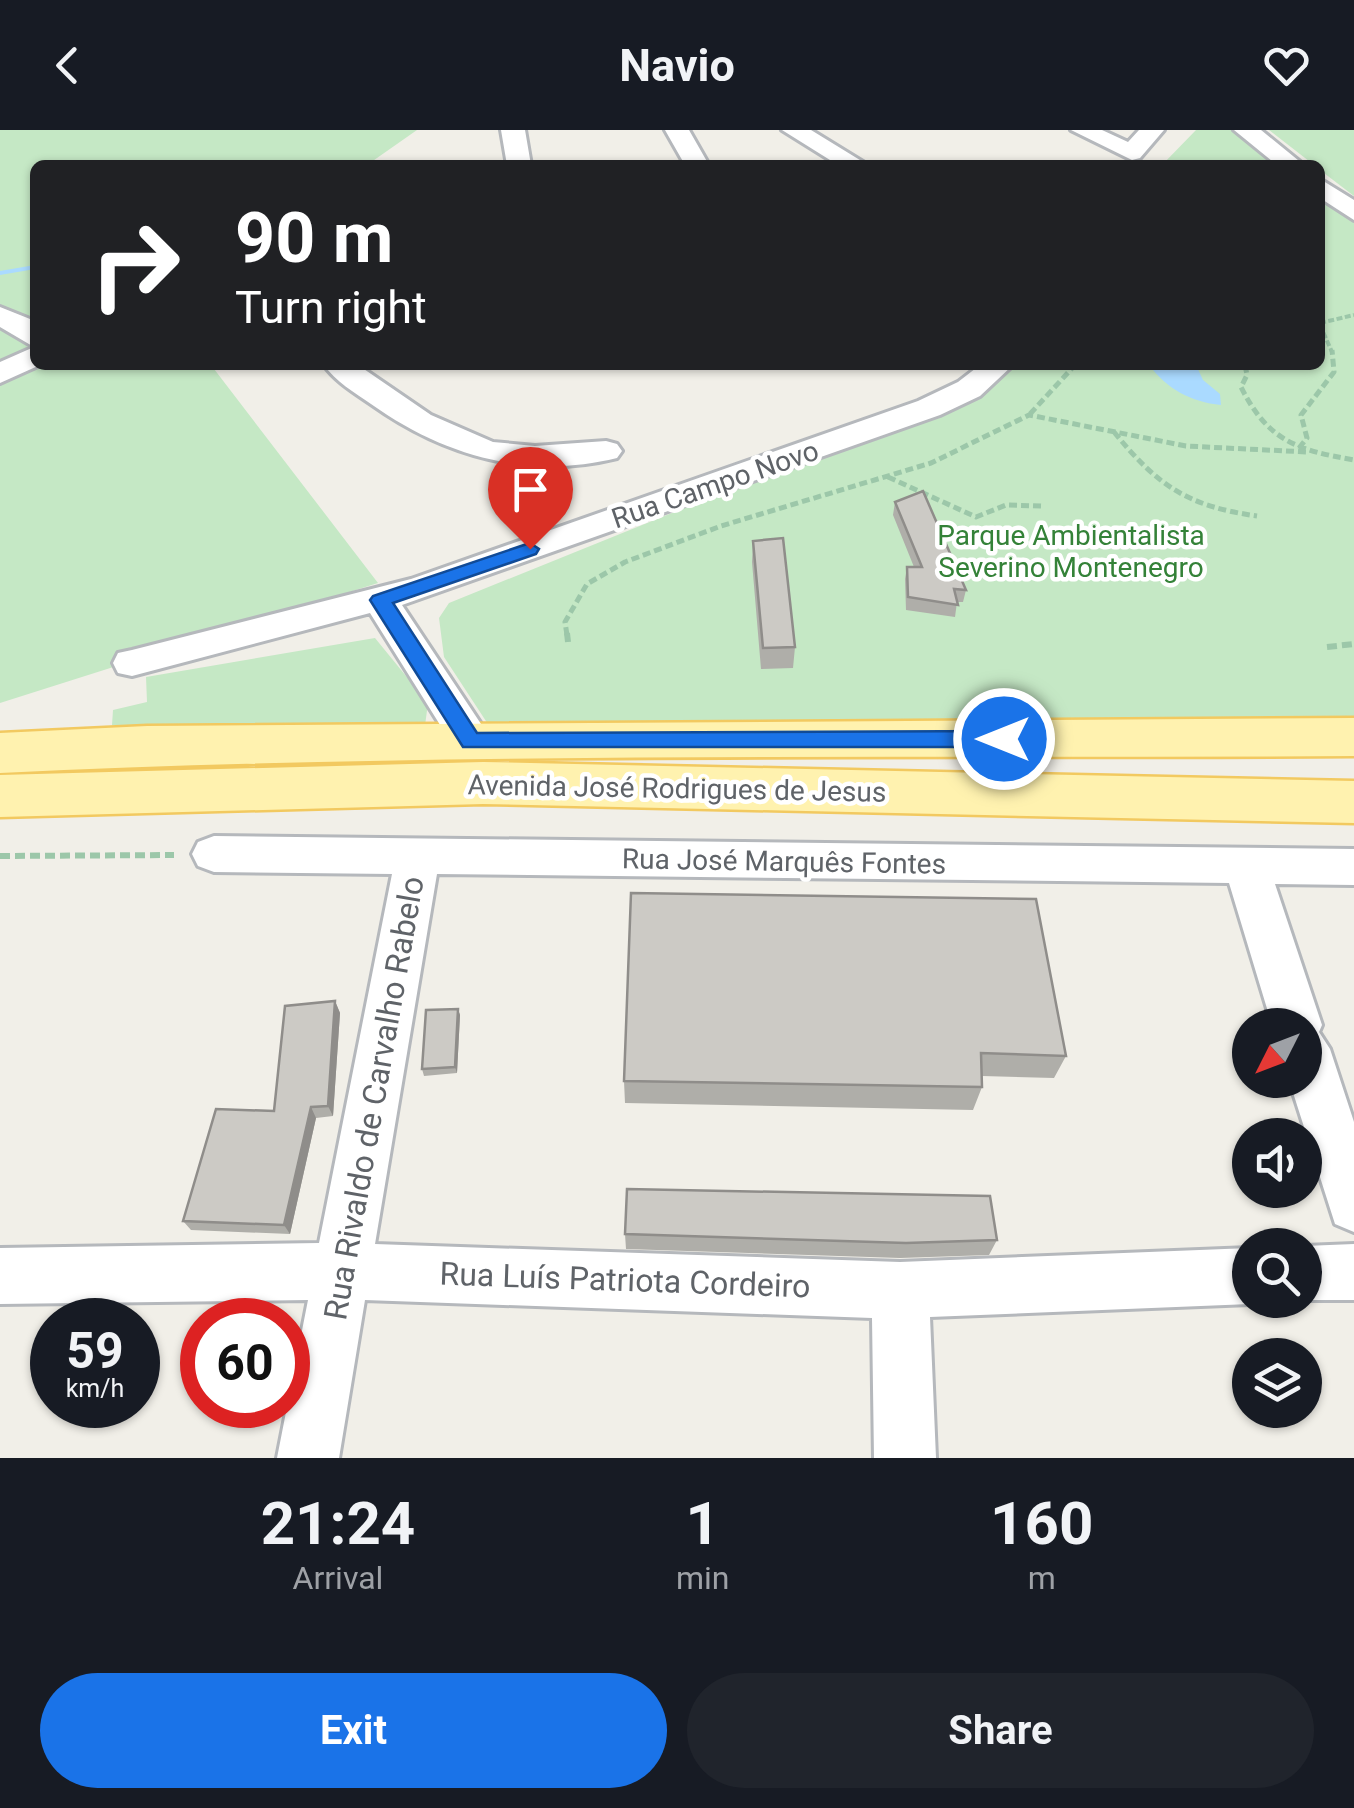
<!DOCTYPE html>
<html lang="en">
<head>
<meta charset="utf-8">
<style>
  body { margin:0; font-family:Roboto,sans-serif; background:#20242c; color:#f1f3f6; height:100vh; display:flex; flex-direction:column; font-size:38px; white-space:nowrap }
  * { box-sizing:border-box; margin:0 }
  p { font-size:32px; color:#9ea1a6 }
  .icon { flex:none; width:55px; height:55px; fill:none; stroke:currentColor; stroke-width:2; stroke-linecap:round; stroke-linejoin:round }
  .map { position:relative; height:1328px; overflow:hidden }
  .drawer { display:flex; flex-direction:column; background:#171b24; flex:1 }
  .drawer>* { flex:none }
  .banner { position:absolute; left:30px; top:30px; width:1295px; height:210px; border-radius:15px; box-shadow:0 2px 8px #0004; background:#202124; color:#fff; overflow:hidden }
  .needle { width:65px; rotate:228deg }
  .buttons { position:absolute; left:1232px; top:878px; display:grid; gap:20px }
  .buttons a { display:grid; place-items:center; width:90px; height:90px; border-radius:50%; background:#171b24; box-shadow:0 2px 8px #0004; font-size:50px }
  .speed { position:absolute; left:30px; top:1168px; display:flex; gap:20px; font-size:50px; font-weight:700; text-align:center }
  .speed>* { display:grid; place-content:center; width:130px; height:130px; border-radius:50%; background:#171b24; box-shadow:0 2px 8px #0004; line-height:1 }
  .speed small { font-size:25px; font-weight:400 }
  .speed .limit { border:15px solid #d22; background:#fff; color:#111 }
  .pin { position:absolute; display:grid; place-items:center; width:85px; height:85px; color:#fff; margin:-102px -42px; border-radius:50% 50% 50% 0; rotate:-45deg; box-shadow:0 0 10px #0007 }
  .pin .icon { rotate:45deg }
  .me { position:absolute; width:110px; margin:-55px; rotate:270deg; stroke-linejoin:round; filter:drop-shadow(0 0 8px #0008) }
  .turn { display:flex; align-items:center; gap:35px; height:210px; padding:0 40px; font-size:45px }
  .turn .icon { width:130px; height:130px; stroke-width:2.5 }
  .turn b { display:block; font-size:70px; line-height:85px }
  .eta { display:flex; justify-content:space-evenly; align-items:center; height:170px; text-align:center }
  .eta b { font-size:60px; font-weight:700; line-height:70px }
  .action { display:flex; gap:20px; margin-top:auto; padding:20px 40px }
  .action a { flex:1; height:115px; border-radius:60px; background:#1a73e8; color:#fff; font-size:40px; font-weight:700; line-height:115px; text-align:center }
  .action a+a { background:#20242c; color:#f1f3f6 }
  header { display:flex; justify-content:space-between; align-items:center; height:130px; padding:0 40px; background:#171b24; font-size:45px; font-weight:700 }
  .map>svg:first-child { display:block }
  .green { fill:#c5e8c5 }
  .water { fill:#aadaff }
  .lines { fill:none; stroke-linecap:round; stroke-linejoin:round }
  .stream { fill:#aadaff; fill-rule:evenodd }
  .minor-casing { stroke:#b5b8bc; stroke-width:6 }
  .major-casing { stroke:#f2c960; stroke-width:5 }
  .path-far2 { stroke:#9cc7a9; stroke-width:4; stroke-dasharray:6 2.5; stroke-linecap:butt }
  .path-far1 { stroke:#9cc7a9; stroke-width:5; stroke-dasharray:8 4; stroke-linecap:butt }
  .path { stroke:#9cc7a9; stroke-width:6; stroke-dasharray:10 5; stroke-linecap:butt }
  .minor { fill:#fff; fill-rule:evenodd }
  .major { fill:#fff2af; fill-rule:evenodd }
  .wall { fill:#afaea9 }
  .shaded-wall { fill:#8f8d8a }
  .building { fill:#cccac5; stroke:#8f8d8a; stroke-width:2.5 }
  .route { fill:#1a73e8; stroke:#114b97; stroke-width:2.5 }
  .labels { text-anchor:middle; stroke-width:9; stroke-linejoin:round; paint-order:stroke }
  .street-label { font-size:28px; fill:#5f6368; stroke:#fff }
  .park-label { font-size:28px; fill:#348238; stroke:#fff }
  .near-street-label { font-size:32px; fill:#5f6368; stroke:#fff }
</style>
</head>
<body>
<header><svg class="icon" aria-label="back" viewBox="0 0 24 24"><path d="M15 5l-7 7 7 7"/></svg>Navio<svg class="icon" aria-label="heart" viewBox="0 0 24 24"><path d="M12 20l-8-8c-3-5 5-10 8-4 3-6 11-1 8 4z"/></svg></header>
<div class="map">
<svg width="1354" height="1328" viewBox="0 0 1354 1328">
  <rect width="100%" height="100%" fill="#f1efe8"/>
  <path class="green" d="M 0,0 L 417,0 L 367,35 L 35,35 L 35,235 L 211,235 L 378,453 L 0,573 Z
    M 1196,0 L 1235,0 L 1283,35 L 1162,35 Z
    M 1269,0 L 1354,0 L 1354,66 L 1320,40 L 1320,35 L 1314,35 Z
    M 1320,62 L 1354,87 L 1354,606 L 499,611 L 444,527 L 439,488 L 449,473 L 756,349 L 1005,235 L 1320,235 Z
    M 375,508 L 428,573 L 424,603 L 112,595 L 113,580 L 147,572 L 146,547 Z"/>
  <path class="water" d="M 1149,235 L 1196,235 L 1203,250 L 1220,264 L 1221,275 C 1191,272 1167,259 1149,235 Z"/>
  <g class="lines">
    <path class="stream" d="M 35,135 L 35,139 L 0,145 L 0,141 Z"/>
    <g class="minor-casing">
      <path id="minor" d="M 501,0 L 525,0 L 531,35 L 507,35 Z
        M 665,0 L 689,0 L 709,35 L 685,35 Z
        M 782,0 L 811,0 L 868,35 L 838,35 Z
        M 1071,0 L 1102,0 L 1128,12 L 1139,0 L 1164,0 L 1140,28 L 1132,30 Z
        M 1234,0 L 1261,0 L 1304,35 L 1277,35 Z
        M 1320,49 L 1354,70 L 1354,90 L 1320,68 Z
        M 0,177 L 35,191 L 35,235 L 40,235 L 0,253 L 0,232 L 34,217 L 0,197 Z
        M 324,235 L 358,235 L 431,285 L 493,312 L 535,316 L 606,311 L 617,314 L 622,321 L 617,328 C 528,350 444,326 371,274 C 355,263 335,251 324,235 Z
        M 980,235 L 1013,235 L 980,266 L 940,285 L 402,475 L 485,600 L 491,611 L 485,622 L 471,626 L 457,622 L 370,483 L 132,546 L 118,543 L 113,533 L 118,523 L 132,520 L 411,449 L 918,271 L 958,252 Z
        M 214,706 L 1354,719 L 1354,755 L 1275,754 L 1322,895 L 1319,902 L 1330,919 L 1354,992 L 1354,1102 L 1335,1094 L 1289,950 L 1305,950 L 1305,895 L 1272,895 L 1229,753 L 437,744 L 375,1114 L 900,1132 L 1250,1118 L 1250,1170 L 1260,1170 L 1250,1174 L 930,1187 L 936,1328 L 874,1328 L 872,1188 L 365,1170 L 339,1328 L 277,1328 L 308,1170 L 0,1174 L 0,1118 L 319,1113 L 392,744 L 214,742 L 198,736 L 192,724 L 198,712 Z
        M 1354,1114 L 1354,1170 L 1300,1170 L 1305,1170 L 1305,1116 Z"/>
    </g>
    <g class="major-casing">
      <path id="major" d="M 1354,588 L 1354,626 C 903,629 451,621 0,643 L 0,603 L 147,596 Z
        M 483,632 L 1354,651 L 1354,693 L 483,674 L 0,687 L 0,645 Z"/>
    </g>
    <path class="path-far2" d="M 1320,193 L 1354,185
      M 1320,195 L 1332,222"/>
    <path class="path-far1" d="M 1245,235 L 1247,245 L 1241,257 C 1268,311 1297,320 1354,330
      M 1030,284 L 1075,235
      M 1114,302 C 1158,356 1187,376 1257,386
      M 1299,318 L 1307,308 L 1301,285 L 1334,242 L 1332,220
      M 888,347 L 976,387 L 1006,375 L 1042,376
      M 567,505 L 565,492 L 587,454 L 625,432 L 721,396 L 931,333 L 1029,285 L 1186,316 L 1307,322"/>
    <path class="path" d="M 567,503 L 568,512
      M 1327,517 L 1354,514
      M 0,726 L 174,725"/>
    <use href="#minor" class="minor"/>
    <use href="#major" class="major"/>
  </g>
  <path class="wall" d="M 895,372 L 966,460 L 963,472 L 957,472 L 955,487 L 906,480 L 905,449 L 907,437 L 914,437 L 893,385 Z
    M 753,411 L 795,517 L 793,538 L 761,539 L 752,432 Z
    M 631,763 L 1066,926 L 1054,948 L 982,946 L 982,957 L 973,980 L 625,973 L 624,951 Z
    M 335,871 L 340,883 L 333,986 L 316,988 L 290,1104 L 191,1100 L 183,1091 L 274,981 Z
    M 458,879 L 460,885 L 457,943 L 424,946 L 422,939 Z
    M 625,1104 L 997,1110 L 989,1125 L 900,1128 L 626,1119 Z"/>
  <path class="shaded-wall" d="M 335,871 L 340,883 L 333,986 L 328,976 Z
    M 458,879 L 460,885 L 457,943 L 455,937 Z
    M 311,977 L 316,988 L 290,1104 L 284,1095 Z"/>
  <path class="building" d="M 923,361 L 966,460 L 954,459 L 958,475 L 908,467 L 907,437 L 922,437 L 895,372 Z
    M 783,408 L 795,517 L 763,518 L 753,411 Z
    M 631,763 L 1036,769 L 1066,926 L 981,923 L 982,957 L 624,951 Z
    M 335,871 L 328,976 L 311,977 L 284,1095 L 183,1091 L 216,979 L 274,981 L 285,876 Z
    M 458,879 L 455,937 L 422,939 L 426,880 Z
    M 627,1059 L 990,1066 L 997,1110 L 906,1113 L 625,1104 Z"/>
  <path class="route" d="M 530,413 L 539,419 L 536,424 L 393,473 L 477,603 L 1004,601 L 1015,609 L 1004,617 L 463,617 L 370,470 L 373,466 Z"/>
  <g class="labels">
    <g class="street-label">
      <text transform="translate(715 354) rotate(-19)" y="10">Rua Campo Novo</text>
      <text transform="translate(677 658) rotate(1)" y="10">Avenida José Rodrigues de Jesus</text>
      <text transform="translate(784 731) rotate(1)" y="10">Rua José Marquês Fontes</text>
    </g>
    <g class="park-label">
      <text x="1071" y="415">Parque Ambientalista<tspan x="1071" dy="32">Severino Montenegro</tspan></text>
    </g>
    <g class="near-street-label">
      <text transform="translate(374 968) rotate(-80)" y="11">Rua Rivaldo de Carvalho Rabelo</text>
      <text transform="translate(625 1150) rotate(2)" y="11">Rua Luís Patriota Cordeiro</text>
    </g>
  </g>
</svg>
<div class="buttons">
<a><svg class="needle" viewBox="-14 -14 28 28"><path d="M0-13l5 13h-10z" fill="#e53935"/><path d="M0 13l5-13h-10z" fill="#9ea1a6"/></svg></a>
<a><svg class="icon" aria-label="sound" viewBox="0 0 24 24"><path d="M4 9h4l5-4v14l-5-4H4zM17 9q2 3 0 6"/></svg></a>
<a><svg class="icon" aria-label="search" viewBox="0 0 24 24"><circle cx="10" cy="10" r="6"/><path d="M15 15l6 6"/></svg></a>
<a><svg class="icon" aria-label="layers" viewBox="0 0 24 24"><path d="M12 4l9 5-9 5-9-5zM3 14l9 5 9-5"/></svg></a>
</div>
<div class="speed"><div>59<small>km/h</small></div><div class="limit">60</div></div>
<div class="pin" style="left:530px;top:419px;background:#d93025"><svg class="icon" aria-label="arrive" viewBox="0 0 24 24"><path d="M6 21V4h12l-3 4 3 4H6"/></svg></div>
<svg class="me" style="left:1004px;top:609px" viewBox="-20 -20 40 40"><circle r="17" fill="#1a73e8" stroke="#fff" stroke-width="3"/><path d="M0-11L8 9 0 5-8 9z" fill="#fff"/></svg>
<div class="banner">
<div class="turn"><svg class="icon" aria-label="right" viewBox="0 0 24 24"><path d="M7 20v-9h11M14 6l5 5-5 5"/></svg><div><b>90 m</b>Turn right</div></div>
</div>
</div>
<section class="drawer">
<div class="eta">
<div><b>21:24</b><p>Arrival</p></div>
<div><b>1</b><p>min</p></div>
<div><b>160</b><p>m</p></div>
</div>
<div class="action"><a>Exit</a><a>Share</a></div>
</section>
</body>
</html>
